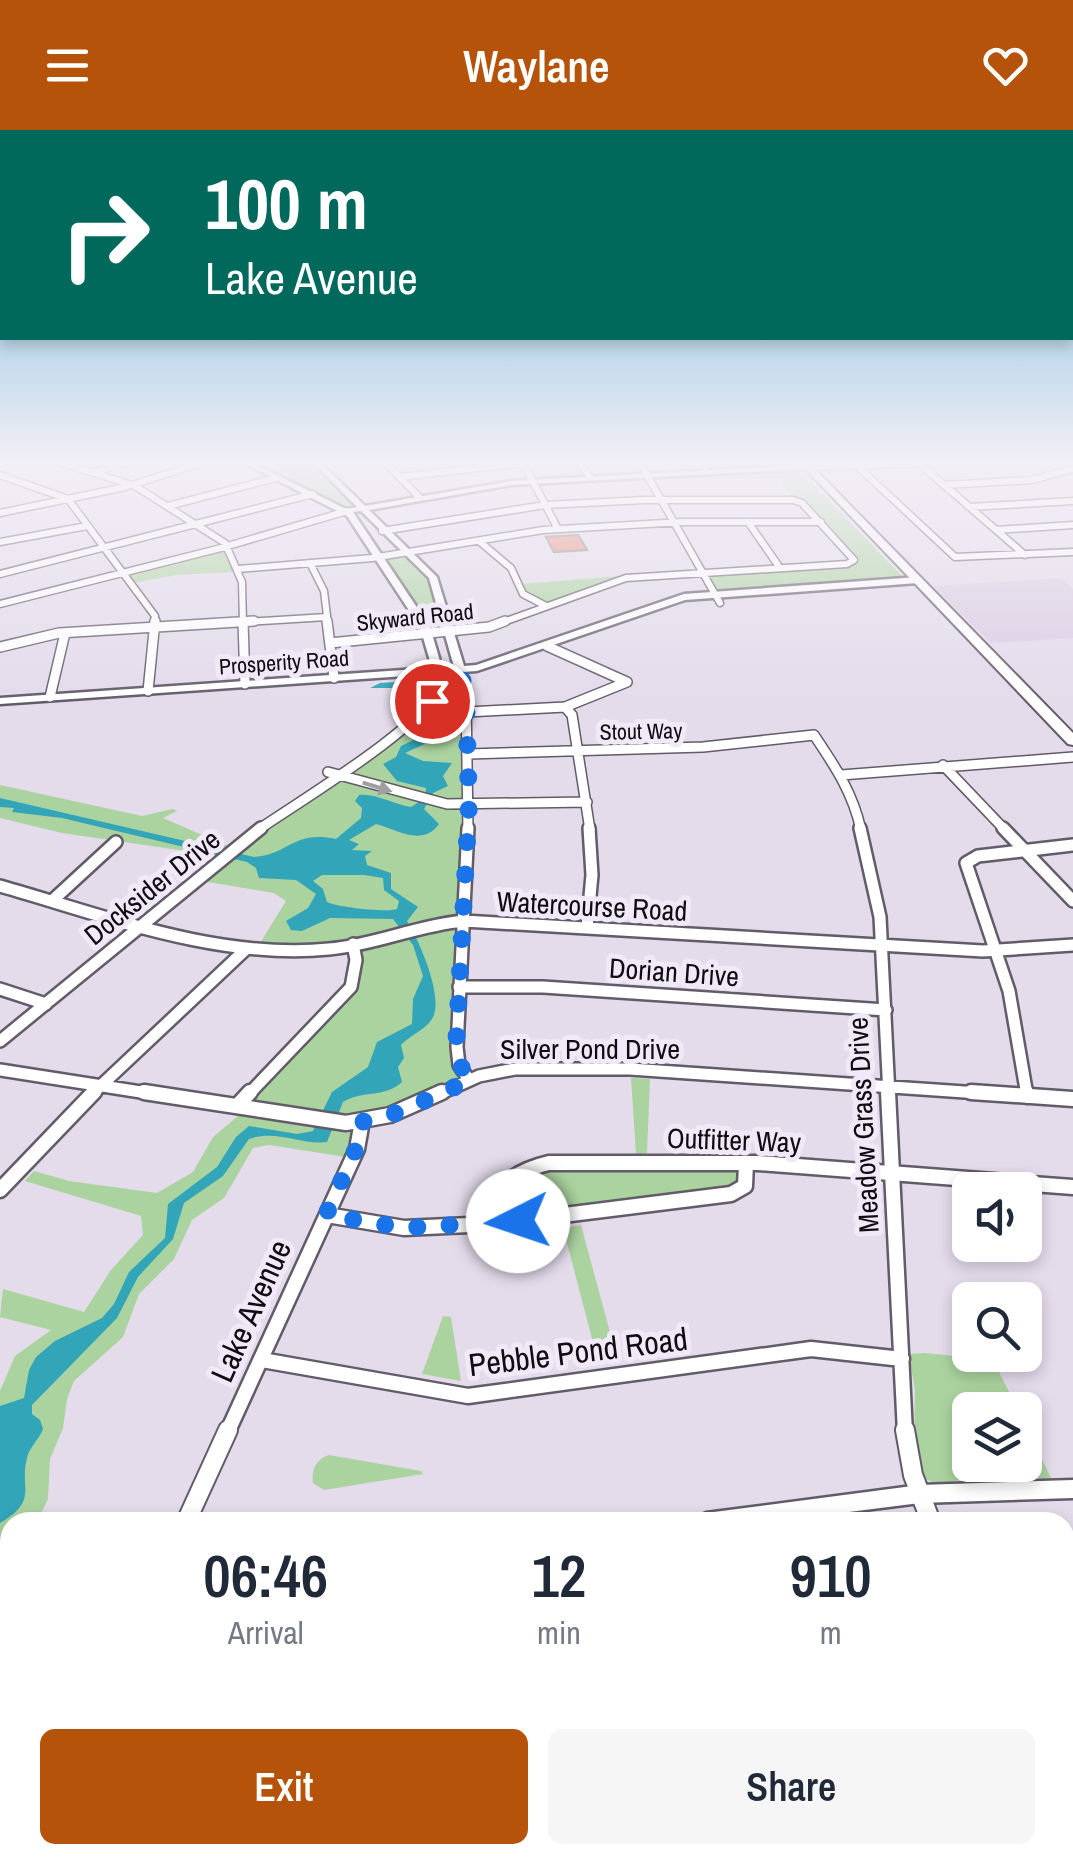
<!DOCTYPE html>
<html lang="en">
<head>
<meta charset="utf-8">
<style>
  body { margin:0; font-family:"Archivo Narrow",sans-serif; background:#f6f6f7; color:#1f2937; height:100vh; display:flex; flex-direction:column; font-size:38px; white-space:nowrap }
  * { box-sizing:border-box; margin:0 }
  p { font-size:32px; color:#747a83 }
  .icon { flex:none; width:55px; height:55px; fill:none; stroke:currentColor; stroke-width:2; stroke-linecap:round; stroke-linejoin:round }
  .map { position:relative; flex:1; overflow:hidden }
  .sheet { position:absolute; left:0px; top:1382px; width:1075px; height:352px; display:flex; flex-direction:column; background:#fff; border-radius:30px 30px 0 0; box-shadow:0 5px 15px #0003 }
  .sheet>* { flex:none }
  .top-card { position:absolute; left:0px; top:0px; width:1075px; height:210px; box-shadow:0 5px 15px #0003; background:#00695c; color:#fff; overflow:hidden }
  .tools { position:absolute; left:952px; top:1042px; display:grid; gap:20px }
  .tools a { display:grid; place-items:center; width:90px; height:90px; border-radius:15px; background:#fff; box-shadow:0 5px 15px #0003; font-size:50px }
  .pin { position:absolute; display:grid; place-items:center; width:85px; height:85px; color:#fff; margin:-42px; border:5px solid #fff; border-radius:50%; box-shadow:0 2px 10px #0007 }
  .me { position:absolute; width:110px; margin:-55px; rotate:266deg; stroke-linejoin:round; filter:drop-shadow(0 0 8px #0008) }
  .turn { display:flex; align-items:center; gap:35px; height:210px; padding:0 40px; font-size:45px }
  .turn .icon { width:130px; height:130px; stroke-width:2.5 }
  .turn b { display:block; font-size:70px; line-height:85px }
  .eta { display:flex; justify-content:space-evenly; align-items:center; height:170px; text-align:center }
  .eta b { font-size:60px; font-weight:600; line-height:70px }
  .action { display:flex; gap:20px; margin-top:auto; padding:20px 40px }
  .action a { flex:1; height:115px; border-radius:15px; background:#b45309; color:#fff; font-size:40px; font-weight:600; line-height:115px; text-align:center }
  .action a+a { background:#f6f6f7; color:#1f2937 }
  header { display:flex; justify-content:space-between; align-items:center; height:130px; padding:0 40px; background:#b45309; color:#fff; font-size:45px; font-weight:600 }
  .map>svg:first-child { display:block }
  .built { fill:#dacde3 }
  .green { fill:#abd39f }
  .water { fill:#32a5b9; fill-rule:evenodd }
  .building { fill:#e9856e; stroke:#94827e; stroke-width:2.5 }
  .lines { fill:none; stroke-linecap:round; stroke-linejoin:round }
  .minor-far4-casing { stroke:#625b68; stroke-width:9 }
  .minor-far3-casing { stroke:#625b68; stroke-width:12 }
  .minor-far2-casing { stroke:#625b68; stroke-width:16 }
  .minor-far1-casing { stroke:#625b68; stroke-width:19 }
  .minor-casing { stroke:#625b68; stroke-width:22 }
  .tertiary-casing { stroke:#625b68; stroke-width:5 }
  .primary-casing { stroke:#625b68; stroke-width:4 }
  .minor-far4 { stroke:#fff; stroke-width:6 }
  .minor-far3 { stroke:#fff; stroke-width:9 }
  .minor-far2 { stroke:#fff; stroke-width:11 }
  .minor-far1 { stroke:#fff; stroke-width:14 }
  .minor { stroke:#fff; stroke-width:18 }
  .tertiary { fill:#fff; fill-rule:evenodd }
  .primary { fill:#fff; fill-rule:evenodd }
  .oneway { fill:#9f9ea0 }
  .route { stroke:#1a73e8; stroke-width:18; stroke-dasharray:0 32.4 }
  .labels { text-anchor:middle; stroke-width:10; stroke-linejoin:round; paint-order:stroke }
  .far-street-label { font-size:22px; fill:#100d12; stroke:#f1e9f8 }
  .street-label { font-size:28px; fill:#100d12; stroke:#f1e9f8 }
  .near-street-label { font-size:32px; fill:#100d12; stroke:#f1e9f8 }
</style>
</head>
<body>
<header><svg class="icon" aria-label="menu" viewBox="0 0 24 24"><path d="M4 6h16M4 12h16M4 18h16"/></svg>Waylane<svg class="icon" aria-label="heart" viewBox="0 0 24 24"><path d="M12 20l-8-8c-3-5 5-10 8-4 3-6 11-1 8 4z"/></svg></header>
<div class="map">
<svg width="1073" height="1734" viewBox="0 0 1073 1734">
  <rect width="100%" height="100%" fill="#e4dbeb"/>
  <path class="built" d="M 1060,448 L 1073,459 L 1073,508 L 991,513 L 933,456 Z"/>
  <path class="green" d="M 244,331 C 312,331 308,321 354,375 L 343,378 Z
    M 799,340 L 902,446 L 903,448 L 717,460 L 708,444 L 848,436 L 858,430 L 805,372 L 787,363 L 780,349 L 653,347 Z
    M 220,420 L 225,420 L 235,442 L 177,445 L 133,453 L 128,443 Z
    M 390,428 L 408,428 L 429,447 L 445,497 L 428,498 L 385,431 Z
    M 657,443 L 617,447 L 548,473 L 525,462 L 522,454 Z
    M 459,543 L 462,557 L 464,670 L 453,672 L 350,646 L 350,641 C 376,622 448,581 442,544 Z
    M 348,651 L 411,670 L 464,679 L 457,786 L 349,813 L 259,815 L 286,771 L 274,763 L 202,751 L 227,727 L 62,703 L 0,688 L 0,655 L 142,686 L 173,679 L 177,681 L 163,688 L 237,720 L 333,653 Z
    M 452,797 L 456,803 L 451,921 L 459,945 L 456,952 L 398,978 L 355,987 L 255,973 L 252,969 L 258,960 L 354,860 L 360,846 L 362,817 Z
    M 631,948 L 650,949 L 647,1023 L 636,1024 Z
    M 244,981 L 352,998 L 346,1027 L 269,1015 L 253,1018 L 224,1068 L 192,1090 L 174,1129 L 139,1164 L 123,1207 L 74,1251 L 67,1269 L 63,1298 L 50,1329 L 48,1369 L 37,1392 L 10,1392 L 10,1471 L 0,1471 L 0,1261 L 15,1226 L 51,1200 L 0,1187 L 3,1159 L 84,1182 L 111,1140 L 143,1105 L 141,1086 L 25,1051 L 34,1041 L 69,1051 L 157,1063 L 193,1042 L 213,1007 Z
    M 547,1039 L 736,1040 L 739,1056 L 500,1084 L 504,1060 Z
    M 581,1095 L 618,1232 L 599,1235 L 563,1098 Z
    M 443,1186 L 451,1187 L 461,1251 L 422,1244 Z
    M 925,1223 L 993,1230 L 1018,1280 L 970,1280 L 970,1335 L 1025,1335 L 1025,1294 L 1053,1352 L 1042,1348 L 963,1349 L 940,1355 L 923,1348 L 914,1314 L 915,1261 L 909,1224 Z
    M 329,1325 L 421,1341 L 423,1344 L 324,1360 L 313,1353 C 311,1340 316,1329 329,1325 Z"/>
  <path class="water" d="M 411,551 L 425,557 L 416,565 L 418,573 L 445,580 L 444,589 L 450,594 L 431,601 L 429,612 L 405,623 L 423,631 L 452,633 L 443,646 L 448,656 L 433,663 L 424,679 L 439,694 C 423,717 398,700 376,694 L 349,710 L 359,714 L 352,720 L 372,721 L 365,726 L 367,735 L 391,743 L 391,759 L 418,777 L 407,791 C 419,810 445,869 432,889 C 424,901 410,905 401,915 L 404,928 L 398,937 L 402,952 C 385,968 363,960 343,972 L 327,1012 C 300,1015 275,999 249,1009 L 223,1046 L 184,1073 L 173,1109 L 138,1147 L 117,1188 L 32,1275 L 32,1284 L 40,1290 L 43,1299 C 39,1310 29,1317 27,1328 C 19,1359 39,1370 0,1393 L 0,1276 L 24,1268 L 29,1240 L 36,1227 L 55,1211 L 102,1188 L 114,1174 L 129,1142 L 165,1108 L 168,1074 L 217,1037 L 236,1007 L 249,996 L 297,1004 L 313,1001 L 332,962 L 368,937 L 377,912 L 412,894 L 413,869 L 423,846 L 413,815 L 393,789 L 330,788 L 302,801 L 291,800 L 286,791 L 308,778 L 316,764 L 296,750 L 259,748 L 256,738 L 247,732 L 62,688 L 12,682 L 14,678 L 0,677 L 0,668 L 254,727 C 291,724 292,700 336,709 L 361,688 L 362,678 L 355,671 L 359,665 C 375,663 393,674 411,677 L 425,668 L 426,658 L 397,651 L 383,634 L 396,627 L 401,616 C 418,609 426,601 442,596 L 441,582 L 403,572 L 400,558 L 370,558 L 380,553 ZM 364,745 L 383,748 L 384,760 L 399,771 L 397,779 C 387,783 337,777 327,772 L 323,759 L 313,751 L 322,745 Z"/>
  <path class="building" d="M 578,405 L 587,420 L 554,422 L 546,407 Z"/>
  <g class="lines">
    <g class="minor-far4-casing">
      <path id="minor-far4" d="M 56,331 L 135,356 L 225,413 L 242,452 L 243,494
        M 384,331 L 419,367
        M 522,331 L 558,399
        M 579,331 L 590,347
        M 639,331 L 720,473
        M 701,331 L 706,342
        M 852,331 L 955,427 L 1073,422
        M 0,333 L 8,331
        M 921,335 L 1025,425
        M 807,337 L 992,331
        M 93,343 L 129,331
        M 0,345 L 68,369 L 155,486 L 154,494
        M 400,347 L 522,333
        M 944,355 L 1032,350 L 1073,339
        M 168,376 L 276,348
        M 969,377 L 1073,371
        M 0,383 L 125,357 L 208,331
        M 748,392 L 780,438
        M 996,400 L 1073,395
        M 382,401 L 545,375 L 644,370 L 793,370 L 802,373 L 854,430 L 847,434 L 626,448 L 498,494
        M 479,411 L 511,438 L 523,464 L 546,476
        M 0,412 L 87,396
        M 310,433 L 324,461 L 328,494
        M 238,439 L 372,428 L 543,400 L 682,392 L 821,392
        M 0,444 L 313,364
        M 0,474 L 221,418 L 347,381
        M 212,494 L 327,487"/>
    </g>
    <g class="minor-far3-casing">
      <path id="minor-far3" d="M 243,491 L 245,554
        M 327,491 L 334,548
        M 330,513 L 489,497 L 505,491
        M 547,516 L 627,552
        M 0,517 L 59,503 L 254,491
        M 460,540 L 466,565 L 468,700
        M 148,561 L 155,491
        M 50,567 L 65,503
        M 565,577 L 572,585 L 590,700
        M 467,582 L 565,577 L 627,552
        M 468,624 L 703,617 L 814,605 C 835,636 853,663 861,700
        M 943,635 L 1005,700
        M 328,642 L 447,674 L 587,672
        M 841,645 L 1073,627
        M 258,700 C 292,676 432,592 439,556 C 440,553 438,544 438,541"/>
    </g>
    <g class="minor-far2-casing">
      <path id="minor-far2" d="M 468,698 L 457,917 L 459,935 L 469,950
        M 860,698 L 880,787 L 889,965
        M 1003,698 L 1073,771
        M 0,756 C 106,786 218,830 329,819 C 375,815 418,795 464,791 L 983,821 L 1073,815
        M 54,769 L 116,712
        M 587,798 L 592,745 L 589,698
        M 459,857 L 543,857 L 886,880
        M 0,859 L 46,874
        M 0,911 L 261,698
        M 0,940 L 160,965
        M 91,965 L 245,820
        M 248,965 L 351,857 L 356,830 L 353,814
        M 437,965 L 479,946 L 515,939 L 630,939 L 1008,965
        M 1027,965 L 1009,861 L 966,733 L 978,726 L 1073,715"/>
    </g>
    <g class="minor-far1-casing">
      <path id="minor-far1" d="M 144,962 L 346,993 L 390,985 L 442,962
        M 888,962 L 905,1303
        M 971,962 L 1073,969
        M 1026,962 L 1027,966
        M 237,976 L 250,962
        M 0,1060 L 94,962
        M 327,1085 L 404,1098 L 492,1094 L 731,1064 L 745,1056 L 746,1033
        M 492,1094 C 491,1057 515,1041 549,1033 L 758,1033 L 1073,1057
        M 262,1230 L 468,1266 L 811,1219 L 902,1229
        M 227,1303 L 357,1019 L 362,991"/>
    </g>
    <g class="minor-casing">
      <path id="minor" d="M 905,1300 L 913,1345 L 931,1392
        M 186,1392 L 228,1300
        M 0,1642 L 10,1630
        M 0,1684 L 10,1691
        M 1065,1709 L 1073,1728
        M 290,1725 L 293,1734
        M 393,1734 L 423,1725"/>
    </g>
    <g class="tertiary-casing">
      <path id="tertiary" d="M 240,331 L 249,331 L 346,379 L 357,377 L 312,331 L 319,331 L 365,376 L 511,351 L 807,335 L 811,337 L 807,339 L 511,355 L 369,380 L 437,447 L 464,536 L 476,535 L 684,464 L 918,447 L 922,450 L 918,453 L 685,470 L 477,541 L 0,574 L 0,568 L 432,538 L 420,497 L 347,386 ZM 361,381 L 429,448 L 454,537 L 442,538 L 430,497 L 353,382 Z
        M 1073,1350 L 1073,1368 L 920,1373 L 770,1392 L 696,1392 L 699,1386 L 706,1383 L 920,1355 Z
        M 0,1484 L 10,1486 L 10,1506 L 0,1504 Z"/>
    </g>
    <g class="primary-casing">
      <path id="primary" d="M 798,331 L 807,331 L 1073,603 L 1073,615 L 1068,614 Z"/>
    </g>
    <use href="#minor-far4" class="minor-far4"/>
    <use href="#minor-far3" class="minor-far3"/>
    <use href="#minor-far2" class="minor-far2"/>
    <use href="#minor-far1" class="minor-far1"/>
    <use href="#minor" class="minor"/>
    <use href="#tertiary" class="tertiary"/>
    <use href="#primary" class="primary"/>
  </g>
  <defs><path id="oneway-solid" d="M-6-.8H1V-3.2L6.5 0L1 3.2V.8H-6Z" transform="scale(2.5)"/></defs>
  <use class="oneway" href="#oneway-solid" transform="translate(377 657) rotate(17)"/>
  <linearGradient id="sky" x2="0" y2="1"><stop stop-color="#5faed5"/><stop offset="0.58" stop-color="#f3eff6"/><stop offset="1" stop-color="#f3eff6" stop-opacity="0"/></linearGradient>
  <rect width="1073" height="574" fill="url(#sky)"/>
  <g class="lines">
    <path class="route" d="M 432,571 L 440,554 L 438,541 L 460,540 L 466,565 L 469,674 L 456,917 L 460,935 L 470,950 L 400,982 L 362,992 L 360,1010 L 326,1085 L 404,1098 L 518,1091"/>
  </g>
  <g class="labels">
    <g class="far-street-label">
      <text transform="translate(415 487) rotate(-6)" y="8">Skyward Road</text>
      <text transform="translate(284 532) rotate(-4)" y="8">Prosperity Road</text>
      <text transform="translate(641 601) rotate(-1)" y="8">Stout Way</text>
    </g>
    <g class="street-label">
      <text transform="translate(152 757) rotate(-39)" y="10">Docksider Drive</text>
      <text transform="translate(592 776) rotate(3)" y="10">Watercourse Road</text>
      <text transform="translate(674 842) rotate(4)" y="10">Dorian Drive</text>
      <text x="590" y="929">Silver Pond Drive</text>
      <text transform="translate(863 995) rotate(-93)" y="10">Meadow Grass Drive</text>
      <text transform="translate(734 1010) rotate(2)" y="10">Outfitter Way</text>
    </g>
    <g class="near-street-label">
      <text transform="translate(251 1181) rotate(-66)" y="11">Lake Avenue</text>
      <text transform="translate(578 1222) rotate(-7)" y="11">Pebble Pond Road</text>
    </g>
  </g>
</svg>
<div class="tools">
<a><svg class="icon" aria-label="sound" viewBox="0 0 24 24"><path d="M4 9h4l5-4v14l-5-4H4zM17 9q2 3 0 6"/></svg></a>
<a><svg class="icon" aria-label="search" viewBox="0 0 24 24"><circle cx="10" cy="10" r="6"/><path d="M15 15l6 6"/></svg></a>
<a><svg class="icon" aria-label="layers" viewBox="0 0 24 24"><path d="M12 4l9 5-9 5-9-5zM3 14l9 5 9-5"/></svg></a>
</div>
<div class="pin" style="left:432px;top:571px;background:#d93025"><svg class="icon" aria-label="arrive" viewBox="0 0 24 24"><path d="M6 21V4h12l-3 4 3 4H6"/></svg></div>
<svg class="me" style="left:518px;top:1091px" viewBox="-20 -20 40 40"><circle r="19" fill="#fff"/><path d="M0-13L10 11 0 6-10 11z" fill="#1a73e8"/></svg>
<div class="top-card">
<div class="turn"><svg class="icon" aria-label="right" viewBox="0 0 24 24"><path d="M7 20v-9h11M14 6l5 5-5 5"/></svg><div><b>100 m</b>Lake Avenue</div></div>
</div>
<section class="sheet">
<div class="eta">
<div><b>06:46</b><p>Arrival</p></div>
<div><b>12</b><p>min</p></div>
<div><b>910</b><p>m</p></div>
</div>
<div class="action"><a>Exit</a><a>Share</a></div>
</section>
</div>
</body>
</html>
